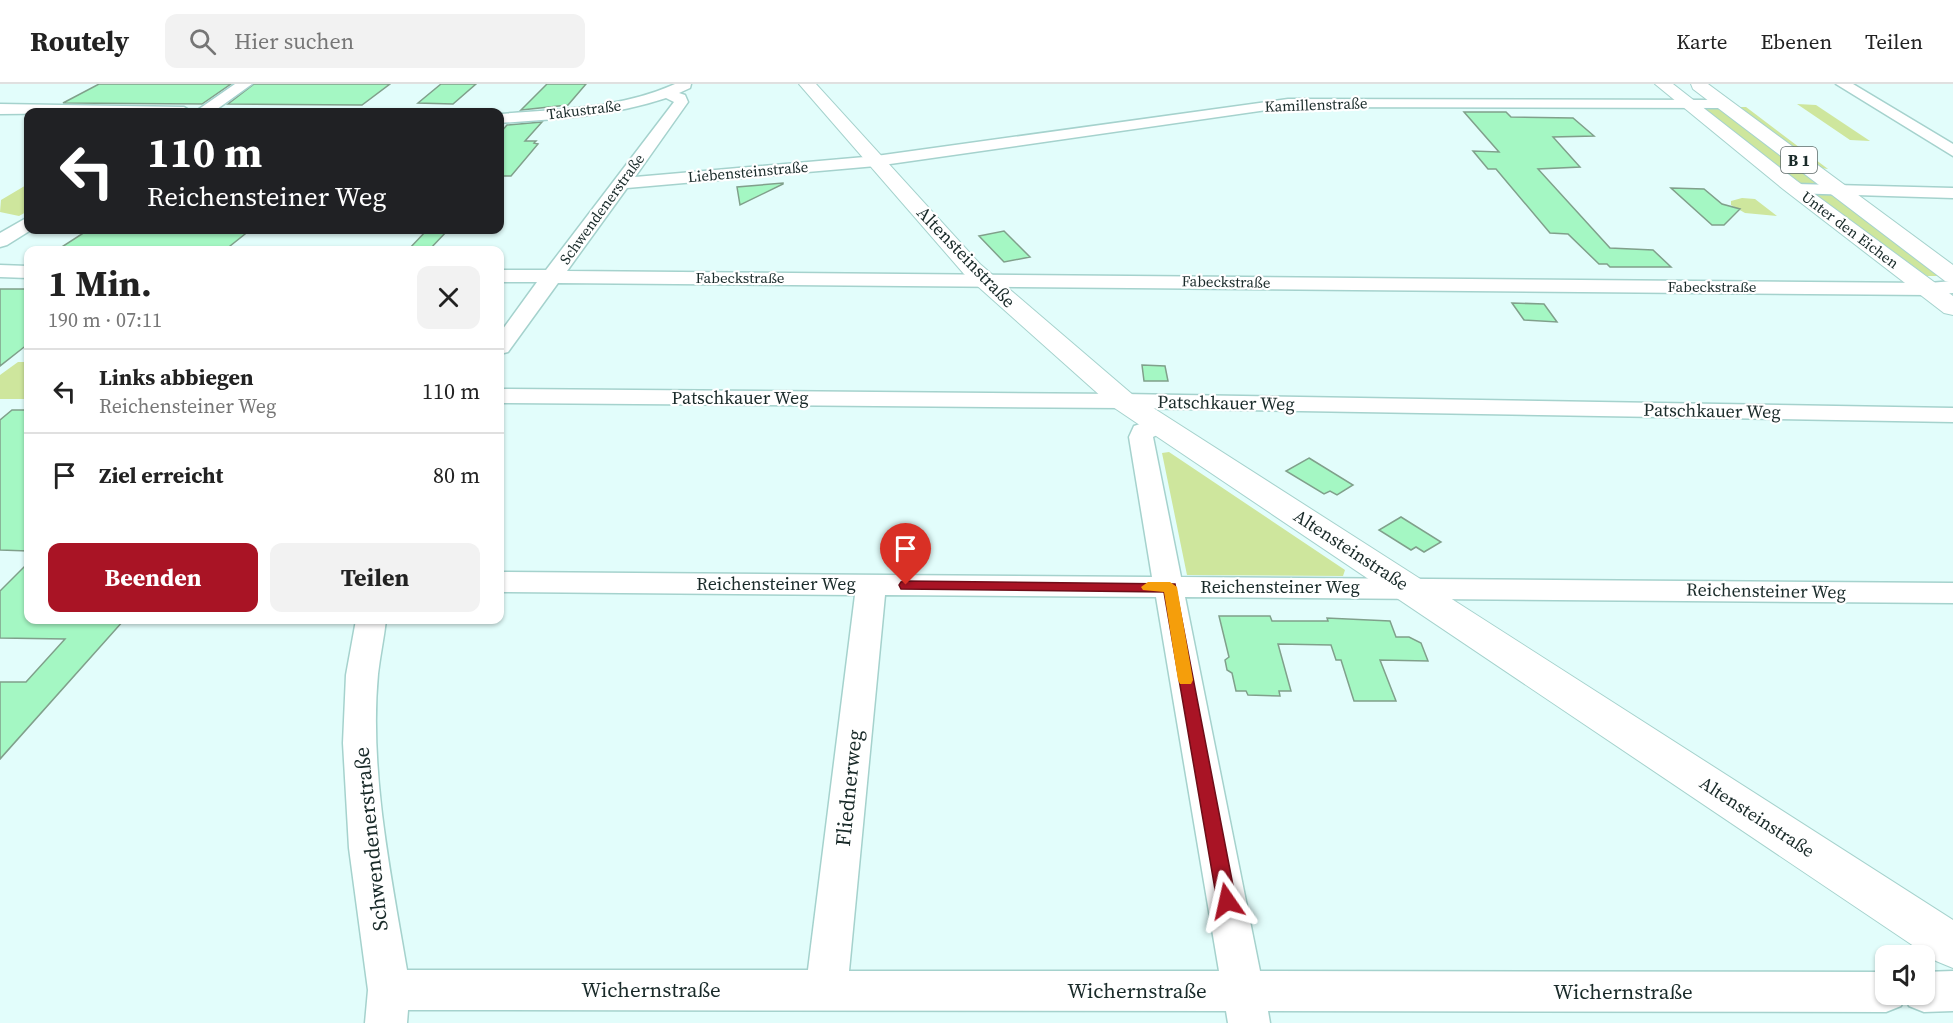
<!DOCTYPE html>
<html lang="de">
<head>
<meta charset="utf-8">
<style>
  body { margin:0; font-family:"Source Serif 4",serif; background:#f2f2f2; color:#222; height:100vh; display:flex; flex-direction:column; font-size:22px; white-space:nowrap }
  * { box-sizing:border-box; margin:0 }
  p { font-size:20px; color:#767676 }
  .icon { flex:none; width:33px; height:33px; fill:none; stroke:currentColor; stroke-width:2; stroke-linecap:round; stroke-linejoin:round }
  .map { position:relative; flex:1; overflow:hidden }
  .sheet { position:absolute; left:24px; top:162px; width:480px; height:378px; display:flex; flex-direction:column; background:#fff; border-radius:12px; box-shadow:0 2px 4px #0004 }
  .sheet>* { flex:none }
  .hud { position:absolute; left:24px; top:24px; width:480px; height:126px; border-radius:12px; box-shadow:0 2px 4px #0004; background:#202124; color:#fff; overflow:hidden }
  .fabs { position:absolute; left:1875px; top:861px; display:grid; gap:12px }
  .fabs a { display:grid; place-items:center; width:60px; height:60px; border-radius:12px; background:#fff; box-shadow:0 2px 4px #0004; font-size:30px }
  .pin { position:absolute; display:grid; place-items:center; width:51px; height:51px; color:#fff; margin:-62px -26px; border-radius:50% 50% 50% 0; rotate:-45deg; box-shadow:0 0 6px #0007 }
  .pin .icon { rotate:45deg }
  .me { position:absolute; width:66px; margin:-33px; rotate:349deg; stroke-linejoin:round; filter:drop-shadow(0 0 4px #0008) }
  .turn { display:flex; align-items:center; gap:21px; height:126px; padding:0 24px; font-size:27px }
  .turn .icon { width:78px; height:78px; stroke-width:2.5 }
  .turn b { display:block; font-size:42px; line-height:51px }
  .round { display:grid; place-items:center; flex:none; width:63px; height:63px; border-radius:12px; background:#f2f2f2 }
  .overview { display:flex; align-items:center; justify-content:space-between; height:102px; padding:0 24px }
  h1 { font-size:36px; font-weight:700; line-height:45px }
  .primary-button { display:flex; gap:12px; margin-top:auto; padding:12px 24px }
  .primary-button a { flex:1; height:69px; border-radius:12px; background:#a91425; color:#fff; font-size:24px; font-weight:700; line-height:69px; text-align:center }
  .primary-button a+a { background:#f2f2f2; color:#222 }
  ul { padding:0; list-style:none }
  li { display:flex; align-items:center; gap:18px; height:84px; padding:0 24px; border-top:2px solid #e0e0e0 }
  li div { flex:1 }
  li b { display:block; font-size:22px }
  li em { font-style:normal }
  header { display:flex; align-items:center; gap:36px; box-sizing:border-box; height:84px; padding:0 30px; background:#fff; border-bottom:2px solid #e0e0e0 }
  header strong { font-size:28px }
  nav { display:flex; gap:33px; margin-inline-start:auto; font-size:21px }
  .search { width:420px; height:54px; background:#f2f2f2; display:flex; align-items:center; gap:15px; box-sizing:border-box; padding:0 21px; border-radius:12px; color:#767676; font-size:22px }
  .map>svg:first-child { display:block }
  .green { fill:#cee69d }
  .building { fill:#a4f7c3; stroke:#80a08b; stroke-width:1.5 }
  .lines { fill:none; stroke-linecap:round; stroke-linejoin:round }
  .minor-casing { stroke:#a5d2cd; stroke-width:3 }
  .major-casing { stroke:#a5d2cd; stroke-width:2 }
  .minor { fill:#fff; fill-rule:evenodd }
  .major { fill:#fff; fill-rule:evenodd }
  .route { fill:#a91425; stroke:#6e0d18; stroke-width:1.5 }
  .slow { fill:#f59e0b }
  .labels { text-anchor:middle; stroke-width:4.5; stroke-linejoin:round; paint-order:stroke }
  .far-street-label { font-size:15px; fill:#192a29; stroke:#fff }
  .shield { fill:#fff; stroke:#5e6a69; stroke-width:1.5 }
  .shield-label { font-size:16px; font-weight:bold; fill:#192a29 }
  .street-label { font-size:18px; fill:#192a29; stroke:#fff }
  .near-street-label { font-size:21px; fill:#192a29; stroke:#fff }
</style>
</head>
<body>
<header>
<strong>Routely</strong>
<div class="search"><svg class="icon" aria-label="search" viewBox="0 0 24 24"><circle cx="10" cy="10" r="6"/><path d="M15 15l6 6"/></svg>Hier suchen</div>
<nav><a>Karte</a><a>Ebenen</a><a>Teilen</a></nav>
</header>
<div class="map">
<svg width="1953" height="939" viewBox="0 0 1953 939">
  <rect width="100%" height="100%" fill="#e2fdfb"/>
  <path class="green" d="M 1797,20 L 1816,21 L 1870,57 L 1850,56 Z
    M 1701,22 L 1720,25 L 1822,102 L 1803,101 Z
    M 1739,23 L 1746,23 L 1828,85 L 1821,84 Z
    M 28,100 L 28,127 L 19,132 L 0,128 L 1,116 Z
    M 1814,110 L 1833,110 L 1941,192 L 1927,192 Z
    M 1742,114 L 1755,115 L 1777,132 L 1745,129 L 1731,121 L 1731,117 Z
    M 18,278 L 28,278 L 28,315 L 0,315 L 0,291 Z
    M 1169,368 L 1345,486 L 1343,492 L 1187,491 L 1162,369 Z"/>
  <path class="building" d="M 99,0 L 231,0 L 202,20 L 63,19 Z
    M 254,0 L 390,0 L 362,21 L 228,20 Z
    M 441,0 L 476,0 L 453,20 L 418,19 Z
    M 547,0 L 586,0 L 568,21 L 521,26 Z
    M 1464,28 L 1506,28 L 1511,33 L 1573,34 L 1594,52 L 1553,53 L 1580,83 L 1538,85 L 1610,164 L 1653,166 L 1671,183 L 1610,183 L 1607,180 L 1599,180 L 1568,150 L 1550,149 L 1496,85 L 1488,85 L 1473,67 L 1499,68 Z
    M 542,38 L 525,57 L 536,57 L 534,59 L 538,60 L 511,92 L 500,92 L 500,49 L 507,41 Z
    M 783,99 L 783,100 L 740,121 L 737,103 Z
    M 1671,104 L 1704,105 L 1722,120 L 1740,125 L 1724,141 L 1712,141 Z
    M 88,146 L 250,146 L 225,166 L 57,166 Z
    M 427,146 L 448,146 L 429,166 L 408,166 Z
    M 1004,147 L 1030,173 L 1004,178 L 979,152 Z
    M 0,205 L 28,205 L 28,260 L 0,282 Z
    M 1512,219 L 1544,220 L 1557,238 L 1524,236 Z
    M 1142,281 L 1165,282 L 1168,297 L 1144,297 Z
    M 12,326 L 28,326 L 28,467 L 0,466 L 0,336 Z
    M 1309,374 L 1353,401 L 1337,411 L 1330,407 L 1324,410 L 1286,387 Z
    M 1401,433 L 1441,458 L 1424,468 L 1416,463 L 1411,466 L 1379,446 Z
    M 28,479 L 28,536 L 124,536 L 0,675 L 0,598 L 26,598 L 65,555 L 0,554 L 0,507 Z
    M 1219,532 L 1270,532 L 1272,537 L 1328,537 L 1327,534 L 1390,537 L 1396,553 L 1409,553 L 1421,559 L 1428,577 L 1380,576 L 1396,617 L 1354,617 L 1341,576 L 1336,576 L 1331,561 L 1278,560 L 1291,607 L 1279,607 L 1280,612 L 1248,611 L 1246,607 L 1236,607 L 1232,589 L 1227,586 L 1225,576 L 1229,573 Z"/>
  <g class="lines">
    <g class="minor-casing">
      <path id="minor" d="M 235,0 L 252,0 L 213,28 L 197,28 L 199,25 Z
        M 675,0 L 691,0 L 690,4 L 679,9 L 685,11 L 688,18 L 635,93 L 876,72 L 1288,15 L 1724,16 L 1731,20 L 1724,24 L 1288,23 L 876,82 L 627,104 L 567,187 L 1929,199 L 1953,197 L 1953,209 L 1929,211 L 558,199 L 508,268 L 500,270 L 500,249 L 537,198 L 500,198 L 500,186 L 546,186 L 674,18 L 666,14 C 612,32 557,35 500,39 L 500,30 C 560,25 619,25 675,0 Z
        M 1836,0 L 1853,0 L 1953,60 L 1953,72 Z
        M 0,20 L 184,23 L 192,28 L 0,30 Z
        M 1796,100 L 1953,104 L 1953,114 L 1790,109 L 1787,105 L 1790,101 Z
        M 28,133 L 28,146 L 31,146 L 7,161 L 0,163 L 0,149 Z
        M 0,181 L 28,182 L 28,194 L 0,193 Z
        M 500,305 L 1123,310 L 1953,324 L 1953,338 L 1123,324 L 500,319 Z
        M 1158,334 L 1167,336 L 1170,341 L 1167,346 L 1153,353 L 1181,493 L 1953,499 L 1953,519 L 1185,513 L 1260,887 L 1886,888 L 1886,910 L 1924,910 L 1924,888 L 1953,887 L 1953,927 L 1924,928 L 1909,922 L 1905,912 L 1901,922 L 1886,928 L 1268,927 L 1270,939 L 1228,939 L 1226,927 L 408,926 L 407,939 L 365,939 L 368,906 L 349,764 L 343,659 L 346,591 L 356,536 L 386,536 C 384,554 380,572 378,590 C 369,687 391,791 407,886 L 808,886 L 855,511 L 500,508 L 500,488 L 1152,493 L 1129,353 L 1134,342 ZM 885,511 L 1156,513 L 1219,887 L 849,887 Z"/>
    </g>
    <g class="major-casing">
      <path id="major" d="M 799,0 L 816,0 L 980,180 L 1133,311 L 1953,836 L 1953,884 L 1936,877 L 1113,323 L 964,190 Z
        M 1655,0 L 1673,0 L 1797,97 L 1953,212 L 1953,231 L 1944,229 L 1783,105 Z
        M 1691,0 L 1708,0 L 1953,181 L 1953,199 L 1945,197 L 1693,5 Z"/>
    </g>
    <use href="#minor" class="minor"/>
    <use href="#major" class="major"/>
  </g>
  <path class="route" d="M 906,497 L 1175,500 L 1236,817 L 1233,823 L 1227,825 L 1220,823 L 1217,817 L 1164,508 L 901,505 L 899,501 L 901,498 Z"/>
  <path class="slow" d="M 1148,498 L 1170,498 L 1177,503 L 1193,596 L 1191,600 L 1180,600 L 1178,596 L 1164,508 L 1143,506 L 1141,503 Z"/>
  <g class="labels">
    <g class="far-street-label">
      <text transform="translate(1316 21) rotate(-2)" y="5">Kamillenstraße</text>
      <text transform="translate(584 26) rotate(-7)" y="5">Takustraße</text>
      <text transform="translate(748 88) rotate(-5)" y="5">Liebensteinstraße</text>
      <text transform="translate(602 125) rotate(-54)" y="5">Schwendenerstraße</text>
      <text transform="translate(1850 146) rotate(37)" y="5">Unter den Eichen</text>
      <text x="740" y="199">Fabeckstraße</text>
      <text transform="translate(1226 198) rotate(1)" y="5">Fabeckstraße</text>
      <text x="1712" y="208">Fabeckstraße</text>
    </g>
    <rect class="shield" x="1781" y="63" width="36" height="26" rx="4.5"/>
    <g class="shield-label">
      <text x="1799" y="82">B 1</text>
    </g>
    <g class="street-label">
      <text transform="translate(966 173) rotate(46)" y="6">Altensteinstraße</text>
      <text x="740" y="320">Patschkauer Weg</text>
      <text transform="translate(1226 319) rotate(1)" y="6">Patschkauer Weg</text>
      <text transform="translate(1712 327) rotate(1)" y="6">Patschkauer Weg</text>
      <text transform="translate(1351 466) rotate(33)" y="6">Altensteinstraße</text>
      <text x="776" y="506">Reichensteiner Weg</text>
      <text x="1280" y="509">Reichensteiner Weg</text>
      <text transform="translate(1766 507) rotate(1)" y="6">Reichensteiner Weg</text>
      <text transform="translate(1757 733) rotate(33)" y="6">Altensteinstraße</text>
    </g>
    <g class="near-street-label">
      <text transform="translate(849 704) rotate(-84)" y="7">Fliednerweg</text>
      <text transform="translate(371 755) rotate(-96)" y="7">Schwendenerstraße</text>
      <text x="651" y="913">Wichernstraße</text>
      <text x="1137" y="914">Wichernstraße</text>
      <text x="1623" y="915">Wichernstraße</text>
    </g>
  </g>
</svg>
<div class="fabs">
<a><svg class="icon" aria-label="sound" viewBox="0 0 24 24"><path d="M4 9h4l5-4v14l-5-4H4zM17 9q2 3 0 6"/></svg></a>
</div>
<div class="pin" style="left:906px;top:501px;background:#d93025"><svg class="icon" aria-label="arrive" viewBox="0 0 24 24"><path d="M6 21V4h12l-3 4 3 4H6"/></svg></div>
<svg class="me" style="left:1227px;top:817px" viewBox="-20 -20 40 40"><path d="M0-17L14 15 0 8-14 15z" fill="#a91425" stroke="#fff" stroke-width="4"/></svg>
<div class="hud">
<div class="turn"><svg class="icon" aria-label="left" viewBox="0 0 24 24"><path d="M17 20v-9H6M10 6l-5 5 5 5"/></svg><div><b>110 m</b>Reichensteiner Weg</div></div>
</div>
<section class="sheet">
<div class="overview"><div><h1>1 Min.</h1><p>190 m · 07:11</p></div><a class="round"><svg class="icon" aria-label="close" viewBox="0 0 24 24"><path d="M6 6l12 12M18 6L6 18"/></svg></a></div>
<ul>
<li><svg class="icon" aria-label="left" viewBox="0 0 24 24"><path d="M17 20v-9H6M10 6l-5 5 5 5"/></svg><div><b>Links abbiegen</b><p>Reichensteiner Weg</p></div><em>110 m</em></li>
<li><svg class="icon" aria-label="arrive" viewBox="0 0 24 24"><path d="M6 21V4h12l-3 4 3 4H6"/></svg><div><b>Ziel erreicht</b></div><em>80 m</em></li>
</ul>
<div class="primary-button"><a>Beenden</a><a>Teilen</a></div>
</section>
</div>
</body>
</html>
